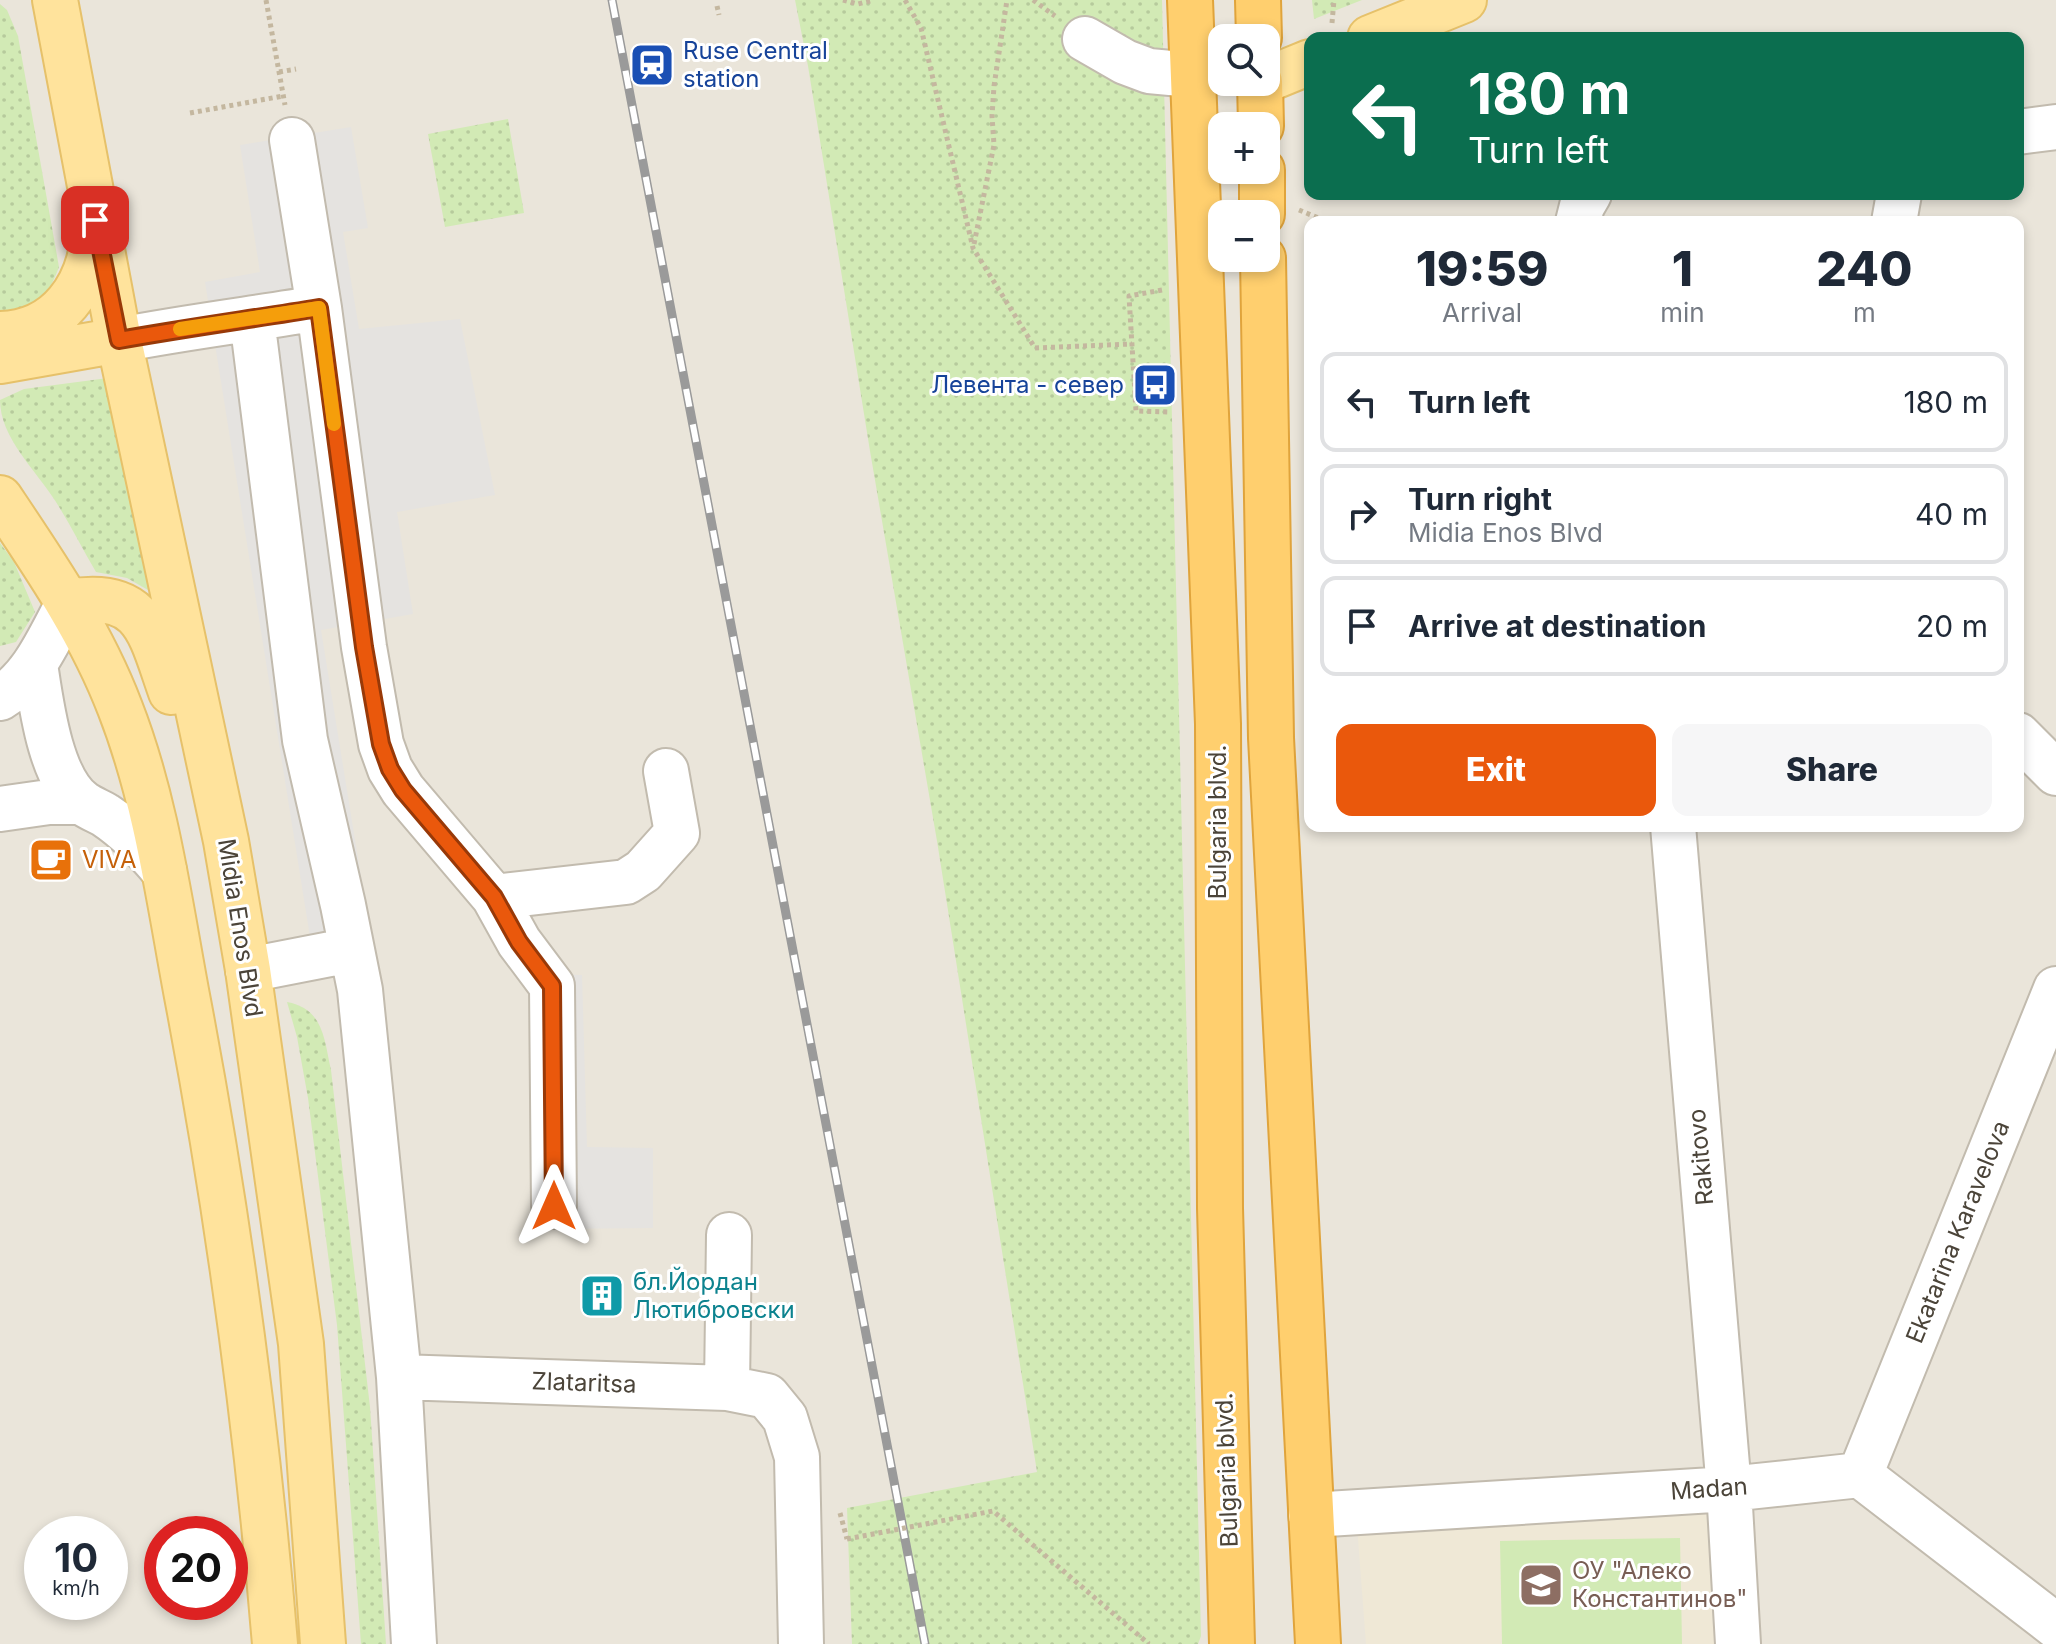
<!DOCTYPE html>
<html lang="en">
<head>
<meta charset="utf-8">
<style>
  body { margin:0; font-family:Inter,sans-serif; background:#f6f6f7; color:#1f2937; height:100vh; display:flex; flex-direction:column; font-size:30px; white-space:nowrap }
  * { box-sizing:border-box; margin:0 }
  p { font-size:26px; color:#747a83 }
  .icon { flex:none; width:44px; height:44px; fill:none; stroke:currentColor; stroke-width:2; stroke-linecap:round; stroke-linejoin:round }
  .map { position:relative; flex:1; overflow:hidden }
  .side { position:absolute; left:1304px; top:216px; width:720px; height:616px; display:flex; flex-direction:column; background:#fff; border-radius:16px; box-shadow:0 4px 12px #0003 }
  .side>* { flex:none }
  .top-card { position:absolute; left:1304px; top:32px; width:720px; height:168px; border-radius:16px; box-shadow:0 4px 12px #0003; background:#0b6e4f; color:#fff; overflow:hidden }
  .buttons { position:absolute; left:1208px; top:24px; display:grid; gap:16px }
  .buttons a { display:grid; place-items:center; width:72px; height:72px; border-radius:16px; background:#fff; box-shadow:0 4px 12px #0003; font-size:40px }
  .speed { position:absolute; left:24px; top:1516px; display:flex; gap:16px; font-size:40px; font-weight:700; text-align:center }
  .speed>* { display:grid; place-content:center; width:104px; height:104px; border-radius:50%; background:#fff; box-shadow:0 4px 12px #0003; line-height:1 }
  .speed small { font-size:20px; font-weight:400 }
  .speed .limit { border:12px solid #d22; background:#fff; color:#111 }
  .pin { position:absolute; display:grid; place-items:center; width:68px; height:68px; color:#fff; margin:-34px; border-radius:16px; box-shadow:0 4px 12px #0006 }
  .me { position:absolute; width:88px; margin:-44px; rotate:0deg; stroke-linejoin:round; filter:drop-shadow(0 0 6px #0008) }
  .turn { display:flex; align-items:center; gap:28px; height:168px; padding:0 32px; font-size:36px }
  .turn .icon { width:104px; height:104px; stroke-width:2.5 }
  .turn b { display:block; font-size:56px; line-height:68px }
  .eta { display:flex; justify-content:space-evenly; align-items:center; height:136px; text-align:center }
  .eta b { font-size:48px; font-weight:800; line-height:56px }
  .cta { display:flex; gap:16px; margin-top:auto; padding:16px 32px }
  .cta a { flex:1; height:92px; border-radius:16px; background:#ea580c; color:#fff; font-size:32px; font-weight:800; line-height:92px; text-align:center }
  .cta a+a { background:#f6f6f7; color:#1f2937 }
  ul { padding:0; list-style:none }
  li { display:flex; align-items:center; gap:24px; height:100px; margin:0 16px 12px; padding:0 16px; border:4px solid #e0e1e3; border-radius:16px }
  li div { flex:1 }
  li b { display:block; font-size:30px }
  li em { font-style:normal }
  .map>svg:first-child { display:block }
  .residential { fill:#eae5da; fill-rule:evenodd }
  .education { fill:#efe8d6 }
  .grass { fill:url(#grass-dots) }
  .pitch { fill:#d2eab5 }
  .parking { fill:#e5e3e0 }
  .lines { fill:none; stroke-linecap:round; stroke-linejoin:round }
  .minor-casing { stroke:#c2bbae; stroke-width:48 }
  .major-casing { stroke:#e6c16a; stroke-width:48 }
  .highway-casing { stroke:#e0a43c; stroke-width:48 }
  .path { stroke:#c4b79f; stroke-width:5; stroke-dasharray:4 4; stroke-linecap:butt }
  .minor { stroke:#fff; stroke-width:44 }
  .major { stroke:#ffe39c; stroke-width:44 }
  .highway { stroke:#ffcf6e; stroke-width:44 }
  .rail-casing { stroke:#9a9a9a; stroke-width:9 }
  .rail { stroke:#fff; stroke-width:6; stroke-dasharray:18; stroke-linecap:butt }
  .path-bridge { stroke:#c4b79f; stroke-width:5; stroke-dasharray:4 4; stroke-linecap:butt }
  .route-casing { stroke:#983908; stroke-width:20 }
  .route { stroke:#ea580c; stroke-width:14 }
  .slow { stroke:#f59e0b; stroke-width:14 }
  .labels { text-anchor:middle; stroke-width:6; stroke-linejoin:round; paint-order:stroke }
  .transit-label { font-size:24px; fill:#164399; stroke:#fff; text-anchor:start }
  .street-label { font-size:24px; fill:#4b4439; stroke:#fff }
  .food-label { font-size:24px; fill:#c56008; stroke:#fff; text-anchor:start }
  .culture-label { font-size:24px; fill:#0d838f; stroke:#fff; text-anchor:start }
  .education-label { font-size:24px; fill:#785e54; stroke:#fff; text-anchor:start }
</style>
</head>
<body>
<div class="map">
<svg width="2056" height="1644" viewBox="0 0 2056 1644">
  <defs>
    <pattern id="grass-dots" width="8" height="8" patternUnits="userSpaceOnUse" patternTransform="scale(2)"><rect width="8" height="8" fill="#d2eab5"/><path d="M2 2h.1M6 6h.1" fill="none" stroke="#b6ca9c" stroke-width="1.8" stroke-linecap="round"/></pattern>
  </defs>
  <rect width="100%" height="100%" fill="#f6f3ec"/>
  <path class="residential" d="M 0,0 L 2056,0 L 2056,1644 L 0,1644 ZM 1222,38 L 1266,38 L 1266,82 L 1222,82 ZM 1310,38 L 2018,38 L 2018,194 L 1310,194 ZM 1222,126 L 1266,126 L 1266,170 L 1222,170 ZM 1222,214 L 1266,214 L 1266,258 L 1222,258 ZM 1310,222 L 2018,222 L 2018,826 L 1310,826 ZM 42,1534 L 110,1534 L 110,1602 L 42,1602 ZM 162,1534 L 230,1534 L 230,1602 L 162,1602 Z"/>
  <path class="education" d="M 1715,1513 L 1725,1644 L 1366,1644 L 1357,1526 Z"/>
  <path class="grass" d="M 795,0 L 1162,0 L 1201,1636 L 1198,1644 L 852,1644 L 847,1508 L 1037,1472 L 937,841 L 870,451 L 808,66 Z
    M 1312,0 L 1362,0 L 1314,19 Z
    M 0,4 L 7,10 L 18,36 L 59,267 C 46,300 38,311 0,311 Z
    M 508,119 L 524,213 L 445,227 L 428,134 Z
    M 108,378 L 155,594 L 127,578 L 96,572 C 82,548 70,524 56,502 C 36,470 0,438 0,400 L 24,389 Z
    M 0,543 L 14,562 L 35,612 L 16,642 L 0,646 Z
    M 287,1002 C 324,1009 324,1039 331,1070 L 370,1407 L 386,1644 L 361,1644 L 337,1325 L 308,1098 L 297,1037 Z"/>
  <path class="pitch" d="M 1680,1538 L 1682,1644 L 1502,1644 L 1500,1541 Z"/>
  <path class="parking" d="M 351,127 L 368,228 L 343,232 L 359,329 L 460,319 L 495,495 L 397,512 L 413,614 L 321,630 L 374,957 L 315,968 L 205,282 L 260,272 L 240,145 Z
    M 538,974 L 582,975 L 587,1147 L 653,1148 L 653,1228 L 539,1229 Z"/>
  <g class="lines">
    <g class="minor-casing">
      <path id="minor" d="M 1085,39 L 1125,62 L 1149,71 L 1192,75
        M 2018,132 L 2056,127
        M 1578,222 L 1582,206 L 1589,194
        M 1894,222 L 1899,194
        M 319,308 L 364,647 L 381,744 L 390,769 L 403,790 L 494,897 L 519,942 L 552,986 L 554,1206
        M 252,319 L 305,740 L 343,905 L 360,990 L 399,1377 L 414,1644
        M 119,340 C 186,327 252,319 319,308 L 292,140
        M 35,664 C 41,703 50,779 83,803 C 90,808 98,811 105,815 C 129,831 146,849 164,871
        M 0,698 C 34,678 50,636 69,602
        M 2018,735 L 2056,773
        M 0,809 L 49,802 L 82,802
        M 1673,826 L 1729,1489 L 1738,1644
        M 494,897 L 626,882 L 643,871 L 677,833 L 666,771
        M 248,970 L 351,950
        M 399,1377 L 727,1388 L 767,1396 L 785,1418 L 797,1457 L 801,1644
        M 727,1388 L 729,1235
        M 1860,1475 L 2056,989
        M 1311,1515 L 1729,1489 L 1860,1475 L 2056,1626"/>
    </g>
    <g class="major-casing">
      <path id="major" d="M 55,0 L 119,340 L 226,841 L 248,970 L 301,1344 L 323,1644
        M 1370,38 L 1464,0
        M 1266,80 L 1310,62
        M 0,334 C 59,333 90,285 94,231
        M 0,361 L 119,340
        M 0,498 C 45,565 91,632 120,708 C 156,800 169,900 187,996 C 228,1211 257,1427 275,1644
        M 69,602 C 145,589 150,633 171,692"/>
    </g>
    <g class="highway-casing">
      <path id="highway" d="M 1190,0 L 1218,724 L 1220,1208 L 1232,1644
        M 1258,0 L 1259,38
        M 1260,82 L 1261,126
        M 1262,170 L 1262,214
        M 1263,258 L 1271,738 L 1318,1644"/>
    </g>
    <path class="path" d="M 266,0 L 285,105
      M 843,0 L 858,4 L 874,0
      M 905,0 L 921,28 L 973,248 L 1035,348 L 1132,344
      M 1033,0 L 1055,16
      M 717,6 L 719,15
      M 1332,23 L 1334,0
      M 279,72 L 296,69
      M 190,113 L 283,96
      M 1299,210 L 1328,222
      M 974,244 L 994,145 L 992,116 L 994,86 L 1007,0
      M 1162,290 L 1129,296 L 1136,411 L 1168,412
      M 840,1513 L 847,1539"/>
    <use href="#minor" class="minor"/>
    <use href="#major" class="major"/>
    <use href="#highway" class="highway"/>
    <g class="rail-casing">
      <path id="rail" d="M 612,0 L 925,1644"/>
    </g>
    <use href="#rail" class="rail"/>
    <path class="path-bridge" d="M 847,1539 L 993,1511 L 1149,1644"/>
  </g>
  <g class="lines">
    <g class="route-casing">
      <path id="route" d="M 95,220 L 119,340 C 186,328 252,319 319,308 L 364,647 L 381,744 L 390,769 L 403,790 L 494,897 L 519,942 L 552,986 L 554,1206"/>
    </g>
    <use href="#route" class="route"/>
    <path class="slow" d="M 180,329 L 319,308 L 334,424"/>
  </g>
  <defs>
    <g id="station-square" transform="scale(2.3)"><rect x="-9" y="-9" width="18" height="18" rx="4" fill="#1a4fb4" stroke="#fff"/><path d="M-3-6H3Q5-6 5-4V2Q5 4 3 4L4.5 6H3L1.5 4h-3L-3 6H-4.5L-3 4Q-5 4-5 2V-4Q-5-6-3-6ZM-3.5-4v3h7v-3ZM-3.5 1v1.5H-2V1ZM2 1v1.5H3.5V1Z" fill="#fff"/></g>
    <g id="bus-square" transform="scale(2.3)"><rect x="-9" y="-9" width="18" height="18" rx="4" fill="#1a4fb4" stroke="#fff"/><path d="M-5-6H5V4H4V6H2V4H-2V6H-4V4H-5ZM-3.5-4V0h7V-4ZM-3.5 1.2v1.5H-2V1.2ZM2 1.2v1.5H3.5V1.2Z" fill="#fff"/></g>
    <g id="cafe-square" transform="scale(2.3)"><rect x="-9" y="-9" width="18" height="18" rx="4" fill="#e8710a" stroke="#fff"/><path d="M-5.5-4.5H6V0H3Q3 3.5 0 3.5H-2.5Q-5.5 3.5-5.5 0ZM3-3.2v2h1.7v-2ZM-6 4.5H4V6H-6Z" fill="#fff"/></g>
    <g id="building-square" transform="scale(2.3)"><rect x="-9" y="-9" width="18" height="18" rx="4" fill="#0f9aa8" stroke="#fff"/><path d="M-4-6H4V6H1V3H-1V6H-4ZM-2.5-4.3h1.7v1.8h-1.7ZM.8-4.3h1.7v1.8H.8ZM-2.5-1h1.7V.8h-1.7ZM.8-1h1.7V.8H.8Z" fill="#fff"/></g>
    <g id="school-square" transform="scale(2.3)"><rect x="-9" y="-9" width="18" height="18" rx="4" fill="#8d6e63" stroke="#fff"/><path d="M0-5L7-2L0 1L-7-2ZM-4 1L0 2.5L4 1V4Q0 6-4 4Z" fill="#fff"/></g>
  </defs>
  <g fill-rule="evenodd">
    <use href="#station-square" x="652" y="65"/>
    <use href="#bus-square" x="1155" y="385"/>
    <use href="#cafe-square" x="51" y="860"/>
    <use href="#building-square" x="602" y="1296"/>
    <use href="#school-square" x="1541" y="1585"/>
  </g>
  <g class="labels">
    <g class="transit-label">
      <text x="683" y="59">Ruse Central<tspan x="683" dy="28">station</tspan></text>
      <text x="1124" y="393" text-anchor="end">Левента - север</text>
    </g>
    <g class="street-label">
      <text transform="translate(1218 822) rotate(-90)" y="8">Bulgaria blvd.</text>
      <text transform="translate(240 928) rotate(81)" y="8">Midia Enos Blvd</text>
      <text transform="translate(1701 1157) rotate(-95)" y="8">Rakitovo</text>
      <text transform="translate(1958 1232) rotate(-68)" y="8">Ekatarina Karavelova</text>
      <text transform="translate(584 1383) rotate(2)" y="8">Zlataritsa</text>
      <text transform="translate(1227 1470) rotate(-92)" y="8">Bulgaria blvd.</text>
      <text transform="translate(1709 1489) rotate(-4)" y="8">Madan</text>
    </g>
    <g class="food-label">
      <text x="82" y="868">VIVA</text>
    </g>
    <g class="culture-label">
      <text x="633" y="1290">бл.Йордан<tspan x="633" dy="28">Лютибровски</tspan></text>
    </g>
    <g class="education-label">
      <text x="1572" y="1579">ОУ "Алеко<tspan x="1572" dy="28">Константинов"</tspan></text>
    </g>
  </g>
</svg>
<div class="buttons">
<a><svg class="icon" aria-label="search" viewBox="0 0 24 24"><circle cx="10" cy="10" r="6"/><path d="M15 15l6 6"/></svg></a>
<a>+</a>
<a>−</a>
</div>
<div class="speed"><div>10<small>km/h</small></div><div class="limit">20</div></div>
<div class="pin" style="left:95px;top:220px;background:#d93025"><svg class="icon" aria-label="arrive" viewBox="0 0 24 24"><path d="M6 21V4h12l-3 4 3 4H6"/></svg></div>
<svg class="me" style="left:554px;top:1206px" viewBox="-20 -20 40 40"><path d="M0-17L14 15 0 8-14 15z" fill="#ea580c" stroke="#fff" stroke-width="4"/></svg>
<div class="top-card">
<div class="turn"><svg class="icon" aria-label="left" viewBox="0 0 24 24"><path d="M17 20v-9H6M10 6l-5 5 5 5"/></svg><div><b>180 m</b>Turn left</div></div>
</div>
<section class="side">
<div class="eta">
<div><b>19:59</b><p>Arrival</p></div>
<div><b>1</b><p>min</p></div>
<div><b>240</b><p>m</p></div>
</div>
<ul>
<li><svg class="icon" aria-label="left" viewBox="0 0 24 24"><path d="M17 20v-9H6M10 6l-5 5 5 5"/></svg><div><b>Turn left</b></div><em>180 m</em></li>
<li><svg class="icon" aria-label="right" viewBox="0 0 24 24"><path d="M7 20v-9h11M14 6l5 5-5 5"/></svg><div><b>Turn right</b><p>Midia Enos Blvd</p></div><em>40 m</em></li>
<li><svg class="icon" aria-label="arrive" viewBox="0 0 24 24"><path d="M6 21V4h12l-3 4 3 4H6"/></svg><div><b>Arrive at destination</b></div><em>20 m</em></li>
</ul>
<div class="cta"><a>Exit</a><a>Share</a></div>
</section>
</div>
</body>
</html>
